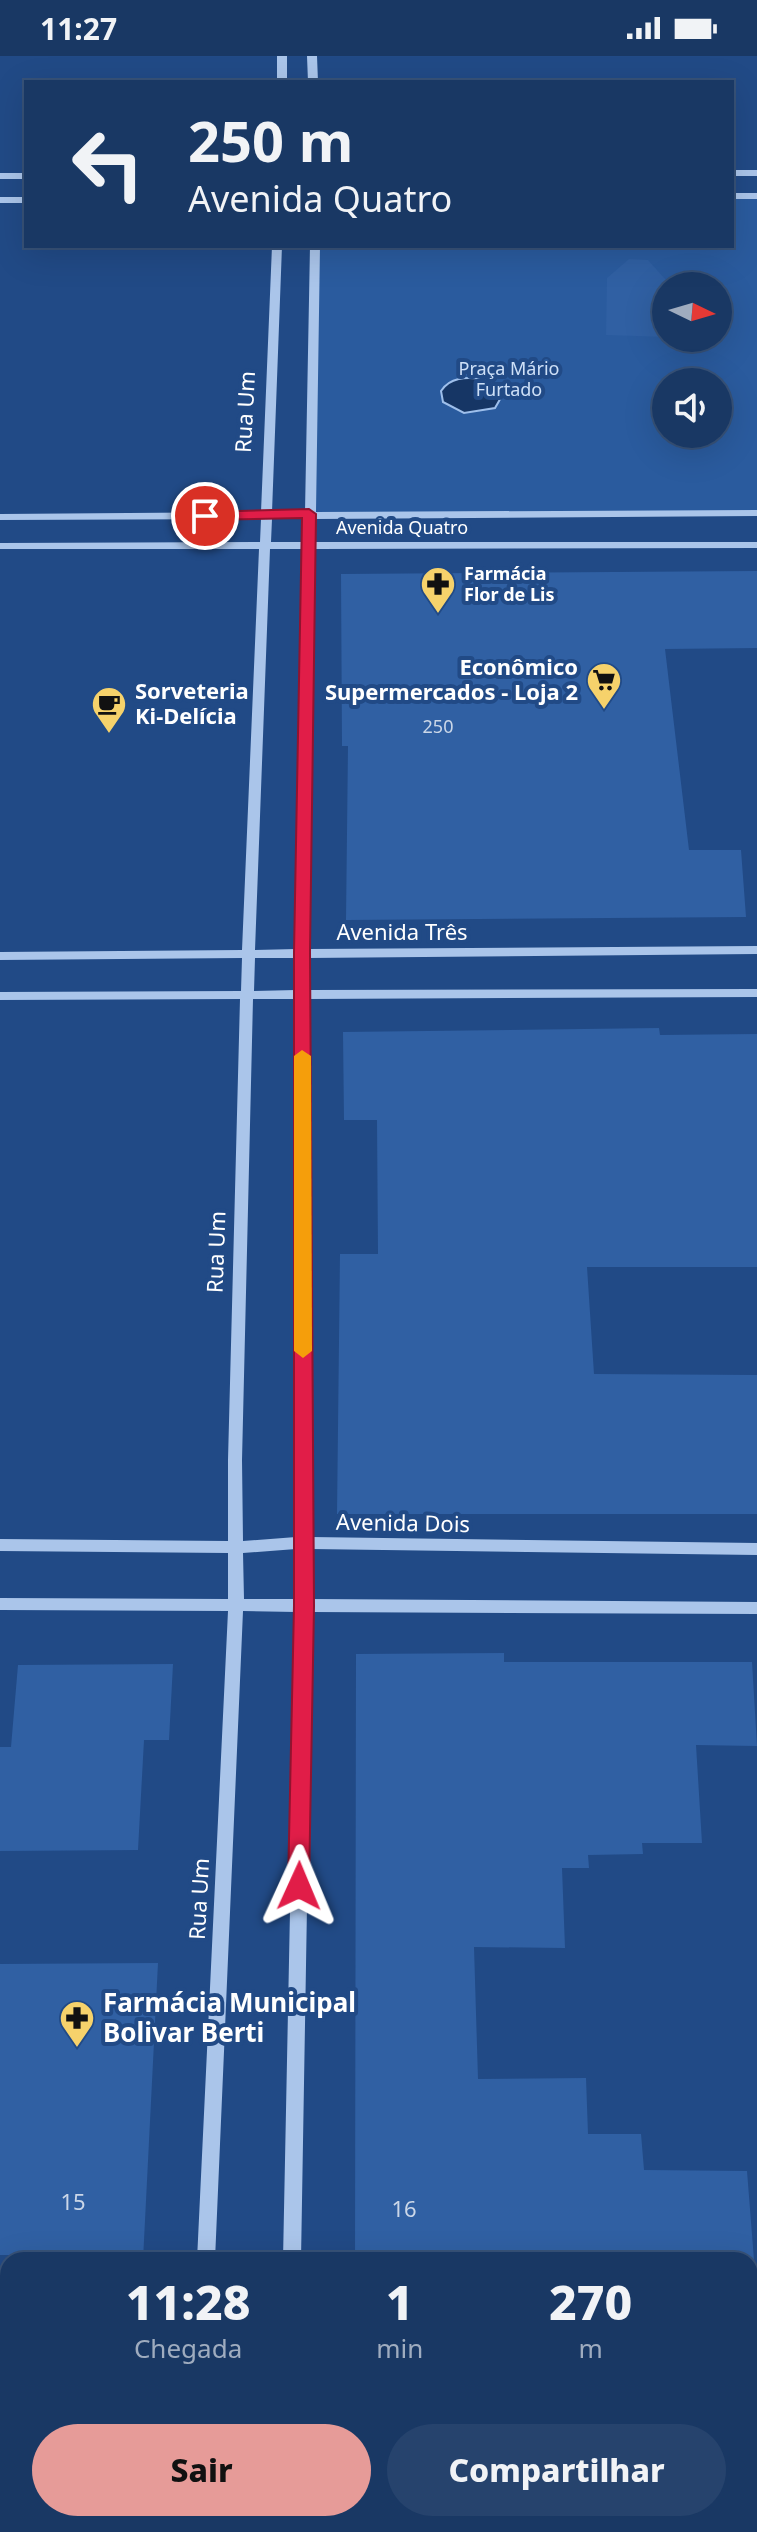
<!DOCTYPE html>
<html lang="pt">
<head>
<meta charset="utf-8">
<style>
  body { margin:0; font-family:"Noto Sans",sans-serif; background:#26436d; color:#f1f3f6; height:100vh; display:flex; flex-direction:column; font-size:30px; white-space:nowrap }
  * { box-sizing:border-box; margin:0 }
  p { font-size:26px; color:#9facbf }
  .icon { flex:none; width:44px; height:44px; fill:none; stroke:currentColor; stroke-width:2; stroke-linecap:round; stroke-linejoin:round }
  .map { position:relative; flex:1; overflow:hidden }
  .sheet { position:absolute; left:0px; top:2196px; width:758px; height:280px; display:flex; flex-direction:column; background:#193864; border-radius:24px 24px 0 0; box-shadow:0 8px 32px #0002,0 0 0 2px #375278 }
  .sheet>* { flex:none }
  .hud { position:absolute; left:24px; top:24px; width:710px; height:168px; border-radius:0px; box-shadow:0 8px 32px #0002,0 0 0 2px #375278; background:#193864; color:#f1f3f6; overflow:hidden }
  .needle { width:52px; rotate:95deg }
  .fabs { position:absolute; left:652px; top:216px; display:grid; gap:16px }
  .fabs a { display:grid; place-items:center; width:80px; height:80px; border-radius:50%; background:#193864; box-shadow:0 8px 32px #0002,0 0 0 2px #375278; font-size:40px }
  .pin { position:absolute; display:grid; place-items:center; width:68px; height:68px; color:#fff; margin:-34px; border:4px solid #fff; border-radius:50%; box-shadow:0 2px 8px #0007 }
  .me { position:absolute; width:88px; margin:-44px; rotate:1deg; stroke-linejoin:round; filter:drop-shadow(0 0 6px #0008) }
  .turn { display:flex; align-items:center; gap:28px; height:168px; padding:0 32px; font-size:36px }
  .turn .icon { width:104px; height:104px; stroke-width:2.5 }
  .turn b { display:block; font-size:56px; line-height:68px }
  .eta { display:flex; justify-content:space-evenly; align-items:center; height:136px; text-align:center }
  .eta b { font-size:48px; font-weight:800; line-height:56px }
  .button { display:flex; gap:16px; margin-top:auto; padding:16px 32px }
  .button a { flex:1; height:92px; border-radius:48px; background:#e69b98; color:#111; font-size:32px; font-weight:800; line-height:92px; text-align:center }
  .button a+a { background:#26436d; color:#f1f3f6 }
  .status { display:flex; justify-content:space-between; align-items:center; height:56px; padding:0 40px; background:#193864; direction:ltr }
  .status svg { height:22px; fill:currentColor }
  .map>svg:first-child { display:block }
  .green { fill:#2a5b9e; fill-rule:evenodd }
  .water { fill:#163665; stroke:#9ebfeb; stroke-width:2 }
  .building { fill:#3060a3 }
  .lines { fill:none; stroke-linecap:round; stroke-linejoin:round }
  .minor { fill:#aac5ea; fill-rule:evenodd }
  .major { fill:#eef3fe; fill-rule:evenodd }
  .route { fill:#e11d48; stroke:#92132f; stroke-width:2 }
  .slow { fill:#f59e0b }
  .labels { text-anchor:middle; stroke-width:8; stroke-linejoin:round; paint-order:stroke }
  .far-park-label { font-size:18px; fill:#cee0f7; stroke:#214a86 }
  .far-street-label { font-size:18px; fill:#fff; stroke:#214a86 }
  .far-poi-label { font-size:18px; font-weight:bold; fill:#fff; stroke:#214a86; text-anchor:start }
  .number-label { font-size:18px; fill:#cbd7e8 }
  .street-label { font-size:22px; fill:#fff; stroke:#214a86 }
  .poi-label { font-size:22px; font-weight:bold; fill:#fff; stroke:#214a86; text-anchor:end }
  .near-number-label { font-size:22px; fill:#cbd7e8 }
  .near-poi-label { font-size:26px; font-weight:bold; fill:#fff; stroke:#214a86; text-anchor:start }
</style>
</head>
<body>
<div class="status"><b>11:27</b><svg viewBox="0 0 49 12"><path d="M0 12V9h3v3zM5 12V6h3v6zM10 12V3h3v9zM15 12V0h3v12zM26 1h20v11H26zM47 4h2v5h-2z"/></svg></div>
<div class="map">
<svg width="757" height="2476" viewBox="0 0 757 2476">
  <rect width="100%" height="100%" fill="#214a86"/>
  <path class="green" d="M 732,141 L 757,141 L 757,456 L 310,457 L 316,190 L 732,190 ZM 666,230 L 718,230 L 718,282 L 666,282 ZM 666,326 L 718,326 L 718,378 L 666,378 Z"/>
  <path class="water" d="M 481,323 L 497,329 L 503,338 L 495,352 L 464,357 L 443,346 L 441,335 C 450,321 466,321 481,323 Z"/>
  <path class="building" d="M 629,203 L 648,204 L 666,224 L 666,281 L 606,279 L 607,222 Z
    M 757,515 L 757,592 L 665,593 L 689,794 L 741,794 L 746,861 L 346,864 L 348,690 L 342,690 L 341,518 Z
    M 659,972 L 660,979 L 757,978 L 757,1211 L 587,1211 L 594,1318 L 757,1319 L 757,1458 L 337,1458 L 340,1198 L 378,1198 L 377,1064 L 344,1064 L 343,976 Z
    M 504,1597 L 504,1606 L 752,1606 L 757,1690 L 696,1689 L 702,1787 L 642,1787 L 643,1798 L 588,1799 L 589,1812 L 562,1812 L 565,1892 L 474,1891 L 478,2023 L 586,2022 L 588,2078 L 641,2078 L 644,2114 L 747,2115 L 754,2204 L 355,2204 L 356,1598 Z
    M 173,1608 L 169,1684 L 144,1684 L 138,1794 L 0,1795 L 0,1691 L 11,1691 L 18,1609 Z
    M 158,1907 L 143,2204 L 10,2204 L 10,2199 L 0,2199 L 0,1908 Z"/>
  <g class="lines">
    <path class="minor" d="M 277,0 L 287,0 L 287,26 L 277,26 Z
      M 307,0 L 317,0 L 318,26 L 308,26 Z
      M 732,114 L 757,114 L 757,120 L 732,120 Z
      M 0,117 L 26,117 L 26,123 L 0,123 Z
      M 732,137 L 757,137 L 757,143 L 732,143 Z
      M 0,141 L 26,141 L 26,147 L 0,147 Z
      M 272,190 L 282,190 L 272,456 L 305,456 L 310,190 L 320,190 L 316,456 L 757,454 L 757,460 L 315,463 L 315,486 L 757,486 L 757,492 L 315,493 L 308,893 L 757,890 L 757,898 L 308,902 L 309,934 L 757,933 L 757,941 L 309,943 L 311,1481 L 757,1487 L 757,1499 L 311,1493 L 312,1543 L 757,1546 L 757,1558 L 312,1556 L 301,2204 L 283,2204 L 296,1556 L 243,1555 L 215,2204 L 197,2204 L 228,1555 L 0,1554 L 0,1542 L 228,1543 L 228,1497 L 0,1495 L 0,1483 L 228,1485 L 228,1404 L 240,943 L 0,944 L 0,936 L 241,935 L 242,902 L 0,904 L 0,896 L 242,894 L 259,493 L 0,493 L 0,487 L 260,486 L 261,463 L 0,464 L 0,458 L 261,456 ZM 272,463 L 305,463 L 304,486 L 271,486 ZM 270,493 L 304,493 L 296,893 L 255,894 ZM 255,902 L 296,902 L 296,934 L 254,935 ZM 253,943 L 296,943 L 296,1481 L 243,1485 L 242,1404 ZM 296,1493 L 296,1543 L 244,1543 L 243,1497 Z
      M 185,2468 L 203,2468 L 203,2476 L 185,2476 Z
      M 278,2468 L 296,2468 L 295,2476 L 277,2476 Z"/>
    <path class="major" d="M 750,2391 L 757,2391 L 757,2417 L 750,2417 Z
      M 0,2394 L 8,2394 L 8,2420 L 0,2420 Z"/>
  </g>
  <path class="route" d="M 309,453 L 316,458 L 310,896 L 314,1550 L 309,1830 L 306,1837 L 291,1837 L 288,1830 L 294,1550 L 294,896 L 302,462 L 205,464 L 198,460 L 205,456 Z"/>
  <path class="slow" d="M 302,994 L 311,1000 L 312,1295 L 303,1302 L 294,1295 L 294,1000 Z"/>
  <defs>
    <g id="pharmacy-pin" transform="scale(1.8)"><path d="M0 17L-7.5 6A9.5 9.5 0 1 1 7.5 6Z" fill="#f6d26b" stroke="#214a86"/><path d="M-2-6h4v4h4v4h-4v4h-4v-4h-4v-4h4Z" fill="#111"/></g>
    <g id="supermarket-pin" transform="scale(1.8)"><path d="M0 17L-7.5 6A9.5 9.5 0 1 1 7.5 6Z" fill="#f6d26b" stroke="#214a86"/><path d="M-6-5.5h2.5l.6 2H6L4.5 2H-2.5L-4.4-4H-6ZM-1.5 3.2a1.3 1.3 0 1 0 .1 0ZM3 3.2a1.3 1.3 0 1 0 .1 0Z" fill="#111"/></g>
    <g id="cafe-pin" transform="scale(1.8)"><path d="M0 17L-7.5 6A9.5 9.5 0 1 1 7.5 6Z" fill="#f6d26b" stroke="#214a86"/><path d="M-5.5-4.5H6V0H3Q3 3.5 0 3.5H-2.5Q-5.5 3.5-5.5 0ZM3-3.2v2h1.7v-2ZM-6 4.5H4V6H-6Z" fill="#111"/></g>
  </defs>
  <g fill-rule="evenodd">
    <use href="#pharmacy-pin" x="438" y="528"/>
    <use href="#supermarket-pin" x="604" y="624"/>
    <use href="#cafe-pin" x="109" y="648"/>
    <use href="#pharmacy-pin" x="77" y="1962"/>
  </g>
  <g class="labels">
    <g class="far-park-label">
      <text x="509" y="319">Praça Mário<tspan x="509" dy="21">Furtado</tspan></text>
    </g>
    <g class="far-street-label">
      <text x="402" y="478">Avenida Quatro</text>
    </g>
    <g class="far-poi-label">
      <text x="464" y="524">Farmácia<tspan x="464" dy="21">Flor de Lis</tspan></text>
    </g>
    <g class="number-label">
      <text x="438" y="677">250</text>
    </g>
    <g class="street-label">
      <text transform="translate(245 356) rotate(-87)" y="8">Rua Um</text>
      <text x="402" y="884">Avenida Três</text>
      <text transform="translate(216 1196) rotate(-88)" y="8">Rua Um</text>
      <text transform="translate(403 1467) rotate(1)" y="8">Avenida Dois</text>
      <text transform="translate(199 1843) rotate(-87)" y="8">Rua Um</text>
    </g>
    <g class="poi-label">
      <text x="578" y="619">Econômico<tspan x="578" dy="25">Supermercados - Loja 2</tspan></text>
      <text x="135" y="643" text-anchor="start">Sorveteria<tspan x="135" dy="25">Ki-Delícia</tspan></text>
    </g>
    <g class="near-number-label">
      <text x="73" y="2154">15</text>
      <text x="404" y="2161">16</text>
    </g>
    <g class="near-poi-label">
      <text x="103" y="1956">Farmácia Municipal<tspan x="103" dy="30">Bolivar Berti</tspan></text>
    </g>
  </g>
</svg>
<div class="fabs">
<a><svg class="needle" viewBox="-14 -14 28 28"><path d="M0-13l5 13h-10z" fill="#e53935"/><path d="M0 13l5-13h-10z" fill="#9facbf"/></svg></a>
<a><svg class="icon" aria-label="sound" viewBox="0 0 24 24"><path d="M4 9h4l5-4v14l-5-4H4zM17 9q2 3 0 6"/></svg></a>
</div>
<div class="pin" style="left:205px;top:460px;background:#d93025"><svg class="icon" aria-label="arrive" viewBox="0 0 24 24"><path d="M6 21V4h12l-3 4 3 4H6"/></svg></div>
<svg class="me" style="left:299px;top:1830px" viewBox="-20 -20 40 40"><path d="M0-17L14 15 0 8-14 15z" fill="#e11d48" stroke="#fff" stroke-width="4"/></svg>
<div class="hud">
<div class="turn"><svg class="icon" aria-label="left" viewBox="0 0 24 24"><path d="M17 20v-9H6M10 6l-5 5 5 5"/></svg><div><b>250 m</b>Avenida Quatro</div></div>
</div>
<section class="sheet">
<div class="eta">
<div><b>11:28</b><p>Chegada</p></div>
<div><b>1</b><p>min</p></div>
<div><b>270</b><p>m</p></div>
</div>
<div class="button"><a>Sair</a><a>Compartilhar</a></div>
</section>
</div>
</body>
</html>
